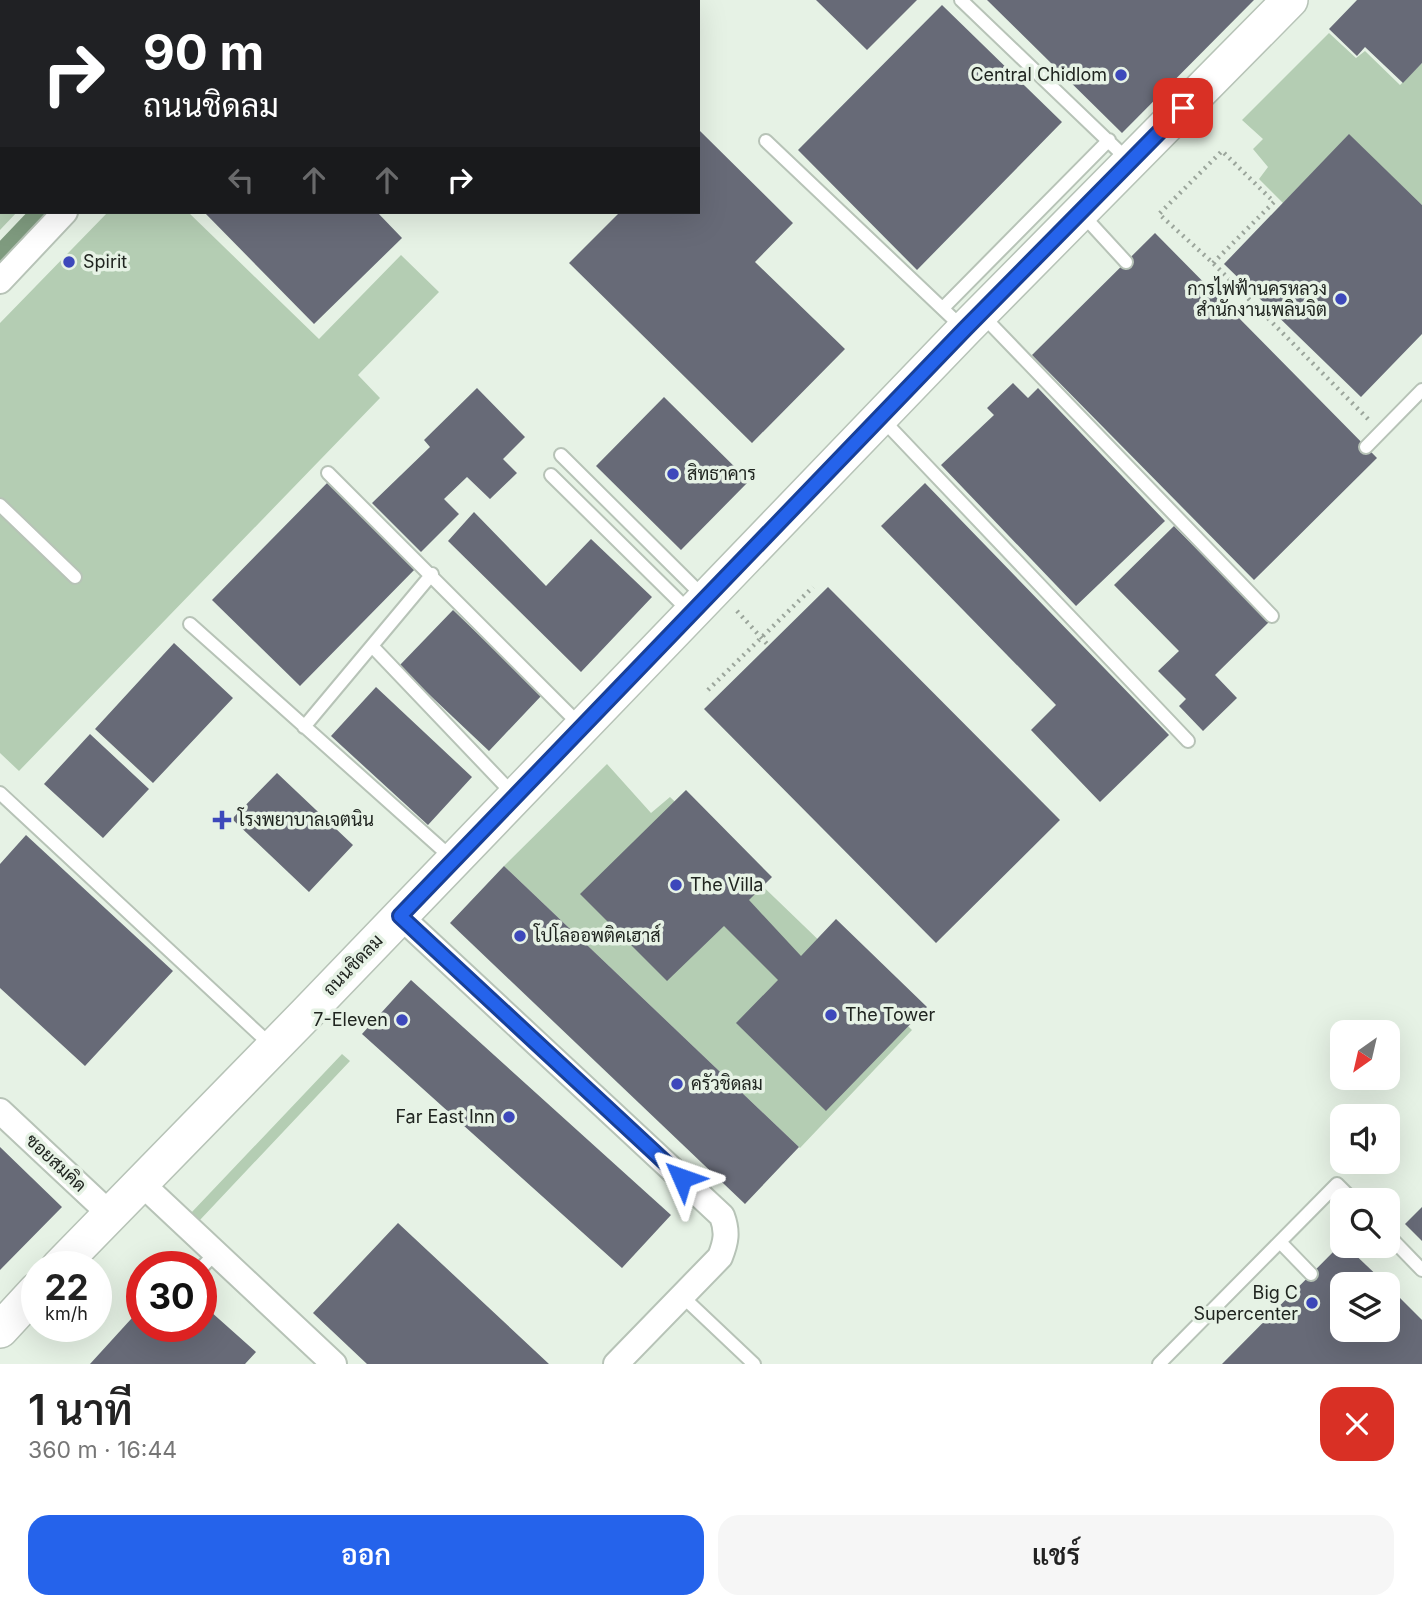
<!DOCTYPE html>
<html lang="th">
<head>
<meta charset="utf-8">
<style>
  body { margin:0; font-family:Inter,Sarabun,sans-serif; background:#f6f6f6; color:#222; height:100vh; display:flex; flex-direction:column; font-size:26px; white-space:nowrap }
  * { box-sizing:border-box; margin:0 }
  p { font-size:23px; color:#767676 }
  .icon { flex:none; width:38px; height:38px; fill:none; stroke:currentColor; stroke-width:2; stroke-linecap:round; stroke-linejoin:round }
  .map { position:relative; height:1364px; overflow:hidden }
  .sheet { display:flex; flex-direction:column; background:#fff; flex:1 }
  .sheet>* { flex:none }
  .banner { position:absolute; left:0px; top:0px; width:700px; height:214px; box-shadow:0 7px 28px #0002; background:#202124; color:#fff; overflow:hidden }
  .needle { width:46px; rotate:214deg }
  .buttons { position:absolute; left:1330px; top:1020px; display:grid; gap:14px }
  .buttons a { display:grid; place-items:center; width:70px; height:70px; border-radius:14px; background:#fff; box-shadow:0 7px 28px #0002; font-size:35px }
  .speed { position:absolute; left:21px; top:1251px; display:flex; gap:14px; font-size:35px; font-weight:700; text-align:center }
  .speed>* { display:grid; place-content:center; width:91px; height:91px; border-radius:50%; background:#fff; box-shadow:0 7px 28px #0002; line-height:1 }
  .speed small { font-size:18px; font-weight:400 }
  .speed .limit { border:10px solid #d22; background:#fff; color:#111 }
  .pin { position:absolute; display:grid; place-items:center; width:60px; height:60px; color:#fff; margin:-30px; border-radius:14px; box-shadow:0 4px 10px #0006 }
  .me { position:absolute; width:77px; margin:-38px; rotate:313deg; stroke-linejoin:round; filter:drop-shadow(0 0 5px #0008) }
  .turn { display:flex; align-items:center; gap:24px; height:147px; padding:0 28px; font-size:32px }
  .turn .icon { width:91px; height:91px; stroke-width:2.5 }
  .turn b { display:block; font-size:49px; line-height:60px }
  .lanes { display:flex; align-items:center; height:66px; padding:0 28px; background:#0003; justify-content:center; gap:35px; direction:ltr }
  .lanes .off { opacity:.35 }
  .round { display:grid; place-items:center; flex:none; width:74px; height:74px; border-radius:21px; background:#f6f6f6 }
  .head { display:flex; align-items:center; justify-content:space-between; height:119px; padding:0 28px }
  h1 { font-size:42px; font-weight:600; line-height:52px }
  .action { display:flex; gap:14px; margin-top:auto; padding:14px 28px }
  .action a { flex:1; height:80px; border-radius:21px; background:#2563eb; color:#fff; font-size:28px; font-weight:600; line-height:80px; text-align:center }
  .action a+a { background:#f6f6f6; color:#222 }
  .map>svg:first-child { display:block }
  .green { fill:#b4cdb3 }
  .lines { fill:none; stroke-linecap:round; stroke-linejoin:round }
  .canal { stroke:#7f9b7f; stroke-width:30 }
  .building { fill:#676a77 }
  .lane-casing { stroke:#b7c3b7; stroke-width:16 }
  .street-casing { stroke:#b7c3b7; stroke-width:28 }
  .secondary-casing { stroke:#b7c3b7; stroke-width:38 }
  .path { stroke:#9ba59b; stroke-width:4.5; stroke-dasharray:2 5; stroke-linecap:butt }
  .lane { stroke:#fff; stroke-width:12 }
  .street { stroke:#fff; stroke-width:24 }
  .secondary { stroke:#fff; stroke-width:35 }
  .route-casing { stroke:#184099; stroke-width:18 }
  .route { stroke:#2563eb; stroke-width:12 }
  .poi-dot { fill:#3d48bb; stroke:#e6f2e5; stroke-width:2.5 }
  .labels { text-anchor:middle; stroke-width:7; stroke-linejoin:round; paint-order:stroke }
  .poi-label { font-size:18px; fill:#202520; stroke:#e6f2e5; text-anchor:start }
  .street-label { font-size:18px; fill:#202520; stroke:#e6f2e5 }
</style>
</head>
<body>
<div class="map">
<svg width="1422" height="1364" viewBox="0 0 1422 1364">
  <rect width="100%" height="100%" fill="#e6f2e5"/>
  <path class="green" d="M 0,0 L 41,2 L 2,2 L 2,212 L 17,212 L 0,230 Z
    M 1329,33 L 1356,58 L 1365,51 L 1400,85 L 1422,63 L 1422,205 L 1349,135 L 1283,203 L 1259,179 L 1268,167 L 1253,149 L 1263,139 L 1242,120 Z
    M 108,212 L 188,212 L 319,339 L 401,255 L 439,292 L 358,375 L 380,398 L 19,771 L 0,753 L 0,323 Z
    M 607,764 L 651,813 L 670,797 L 912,1030 L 800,1148 L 504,866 Z
    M 342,1054 L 350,1061 L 199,1221 L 191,1213 Z"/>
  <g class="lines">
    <path class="canal" d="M 245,2 L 246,0
      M 10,252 L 48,212"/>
  </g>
  <path class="building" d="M 816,0 L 917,0 L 867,50 Z
    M 987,0 L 1254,0 L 1122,133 Z
    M 1357,0 L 1422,0 L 1422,63 L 1403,83 L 1365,47 L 1357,56 L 1329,29 Z
    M 942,5 L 1062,122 L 917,270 L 798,150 Z
    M 700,131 L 793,223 L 755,262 L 845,349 L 752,443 L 569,263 L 620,212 L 698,212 Z
    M 1349,134 L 1422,205 L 1422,334 L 1361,397 L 1224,264 Z
    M 204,212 L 377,212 L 402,238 L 314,324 Z
    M 1155,233 L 1377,458 L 1254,580 L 1032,355 Z
    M 1013,383 L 1028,398 L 1038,388 L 1165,521 L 1076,606 L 941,465 L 994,415 L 987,408 Z
    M 477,388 L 525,437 L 503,459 L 517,473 L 490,499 L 467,477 L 444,499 L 459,514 L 421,552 L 372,503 L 430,447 L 424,440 Z
    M 664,397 L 749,481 L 681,550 L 596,466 Z
    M 331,479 L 419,565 L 300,686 L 212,600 Z
    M 925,483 L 1169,735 L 1100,802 L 1031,730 L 1056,705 L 881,526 Z
    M 474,512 L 546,586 L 591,539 L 652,597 L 581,672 L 448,541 Z
    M 1174,526 L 1269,622 L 1215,675 L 1237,698 L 1203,731 L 1179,706 L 1186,699 L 1158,671 L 1179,651 L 1114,585 Z
    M 828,587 L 1060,820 L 936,943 L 704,709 Z
    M 453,610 L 542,695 L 489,751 L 399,666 Z
    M 174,643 L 233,698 L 153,783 L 95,729 Z
    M 376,687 L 472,777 L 428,825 L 331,736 Z
    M 90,734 L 149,789 L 103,838 L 44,784 Z
    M 277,773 L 353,845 L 309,892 L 232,819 Z
    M 686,790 L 772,877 L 749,900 L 801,956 L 836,919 L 927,1007 L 826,1111 L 736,1023 L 778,980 L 724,926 L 667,981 L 580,894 Z
    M 26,835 L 173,971 L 85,1066 L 0,988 L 0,864 Z
    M 504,866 L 799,1147 L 745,1204 L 450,923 Z
    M 411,980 L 671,1215 L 622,1268 L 362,1034 Z
    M 0,1147 L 62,1207 L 0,1270 Z
    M 1422,1207 L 1422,1241 L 1405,1224 Z
    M 398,1223 L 549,1364 L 367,1364 L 313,1313 Z
    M 1342,1243 L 1342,1246 L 1346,1246 L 1386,1284 L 1342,1284 L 1342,1330 L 1388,1330 L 1388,1286 L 1422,1320 L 1422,1364 L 1222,1364 Z
    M 201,1303 L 256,1352 L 245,1364 L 90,1364 L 142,1307 L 142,1326 L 201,1326 Z"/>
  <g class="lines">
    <g class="lane-casing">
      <path id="lane" d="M 306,0 L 308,2
        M 573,0 L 575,2
        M 961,0 L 1127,159
        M 536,2 L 538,0
        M 766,141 L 964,329
        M 1081,213 L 1126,262
        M 944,307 L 1109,140
        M 981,314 L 1272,616
        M 882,419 L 1188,741
        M 1366,447 L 1422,390
        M 561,455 L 705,598
        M 328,473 L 582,727
        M 551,475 L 691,613
        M 0,505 L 75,577
        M 190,624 L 454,860
        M 372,646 L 515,796
        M 304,727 L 432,574
        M 0,793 L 273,1047
        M 1388,1235 L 1422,1270
        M 1280,1242 L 1311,1274
        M 201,1268 L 216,1253
        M 682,1296 L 754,1364
        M 1159,1364 L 1337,1184 L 1353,1200"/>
    </g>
    <g class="street-casing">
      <path id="street" d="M 262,2 L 264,0
        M 0,281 L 65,212
        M 400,916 L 722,1216 C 728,1232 726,1242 720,1257 L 616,1364
        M 0,1111 L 111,1215
        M 141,1183 L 334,1364"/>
    </g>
    <g class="secondary-casing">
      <path id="secondary" d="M 59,1267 L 307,1013 L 965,329 L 1290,0
        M 0,1330 L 37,1290"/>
    </g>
    <path class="path" d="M 0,38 L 2,39
      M 0,44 L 2,42
      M 1213,263 L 1274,202 L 1222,151 L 1159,214 L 1213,263 L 1368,419
      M 737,611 L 768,645
      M 708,690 L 813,587"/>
    <use href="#lane" class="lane"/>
    <use href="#street" class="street"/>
    <use href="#secondary" class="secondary"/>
  </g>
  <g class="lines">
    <g class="route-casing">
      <path id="route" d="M 682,1178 L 400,916 L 965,329 L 1183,108"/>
    </g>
    <use href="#route" class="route"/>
  </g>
  <g class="poi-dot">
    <circle cx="1121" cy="75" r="7"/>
    <circle cx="69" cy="262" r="7"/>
    <circle cx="1341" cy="299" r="7"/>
    <circle cx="673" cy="474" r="7"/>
    <path d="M218.5 809.5h7v7h7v7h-7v7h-7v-7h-7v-7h7z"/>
    <circle cx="676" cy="885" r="7"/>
    <circle cx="520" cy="936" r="7"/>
    <circle cx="831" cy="1015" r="7"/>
    <circle cx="402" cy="1020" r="7"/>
    <circle cx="677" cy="1084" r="7"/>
    <circle cx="509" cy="1117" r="7"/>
    <circle cx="1312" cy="1303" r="7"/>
  </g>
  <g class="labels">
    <g class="poi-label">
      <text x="1107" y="81" text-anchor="end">Central Chidlom</text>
      <text x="83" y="268">Spirit</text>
      <text x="1327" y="295" text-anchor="end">การไฟฟ้านครหลวง<tspan x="1327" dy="21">สำนักงานเพลินจิต</tspan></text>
      <text x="687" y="480">สิทธาคาร</text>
      <text x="238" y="826">โรงพยาบาลเจตนิน</text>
      <text x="690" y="891">The Villa</text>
      <text x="534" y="942">โปโลออพติคเฮาส์</text>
      <text x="845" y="1021">The Tower</text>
      <text x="388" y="1026" text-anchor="end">7-Eleven</text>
      <text x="691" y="1090">ครัวชิดลม</text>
      <text x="495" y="1123" text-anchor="end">Far East Inn</text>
      <text x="1298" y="1299" text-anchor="end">Big C<tspan x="1298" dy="21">Supercenter</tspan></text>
    </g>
    <g class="street-label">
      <text transform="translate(353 965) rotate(-46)" y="6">ถนนชิดลม</text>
      <text transform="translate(56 1163) rotate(43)" y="6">ซอยสมคิด</text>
    </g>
  </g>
</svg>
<div class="buttons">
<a><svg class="needle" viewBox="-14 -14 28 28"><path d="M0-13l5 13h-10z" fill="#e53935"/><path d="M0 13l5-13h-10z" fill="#767676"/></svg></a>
<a><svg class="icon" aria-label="sound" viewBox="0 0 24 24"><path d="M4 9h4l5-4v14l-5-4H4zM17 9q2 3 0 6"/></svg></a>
<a><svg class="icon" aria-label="search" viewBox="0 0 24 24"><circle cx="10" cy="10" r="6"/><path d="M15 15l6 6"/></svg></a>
<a><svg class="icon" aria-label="layers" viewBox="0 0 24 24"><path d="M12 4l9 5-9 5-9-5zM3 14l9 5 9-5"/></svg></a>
</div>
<div class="speed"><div>22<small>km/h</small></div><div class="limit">30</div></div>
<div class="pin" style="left:1183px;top:108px;background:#d93025"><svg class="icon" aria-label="arrive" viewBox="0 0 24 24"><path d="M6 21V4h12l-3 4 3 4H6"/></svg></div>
<svg class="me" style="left:682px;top:1178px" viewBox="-20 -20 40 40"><path d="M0-17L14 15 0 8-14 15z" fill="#2563eb" stroke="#fff" stroke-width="4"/></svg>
<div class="banner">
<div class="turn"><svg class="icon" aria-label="right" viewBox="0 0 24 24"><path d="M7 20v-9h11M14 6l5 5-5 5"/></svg><div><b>90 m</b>ถนนชิดลม</div></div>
<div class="lanes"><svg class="icon off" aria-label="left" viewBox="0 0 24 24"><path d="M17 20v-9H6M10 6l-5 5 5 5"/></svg><svg class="icon off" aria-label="ahead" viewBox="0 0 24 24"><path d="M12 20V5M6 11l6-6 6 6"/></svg><svg class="icon off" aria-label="ahead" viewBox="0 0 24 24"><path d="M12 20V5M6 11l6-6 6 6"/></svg><svg class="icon" aria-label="right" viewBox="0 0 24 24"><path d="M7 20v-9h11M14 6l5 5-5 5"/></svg></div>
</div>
</div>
<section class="sheet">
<div class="head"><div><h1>1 นาที</h1><p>360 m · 16:44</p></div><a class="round" style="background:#d93025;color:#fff"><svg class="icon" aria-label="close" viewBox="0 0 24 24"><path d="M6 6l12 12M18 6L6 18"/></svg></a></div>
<div class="action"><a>ออก</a><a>แชร์</a></div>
</section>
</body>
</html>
